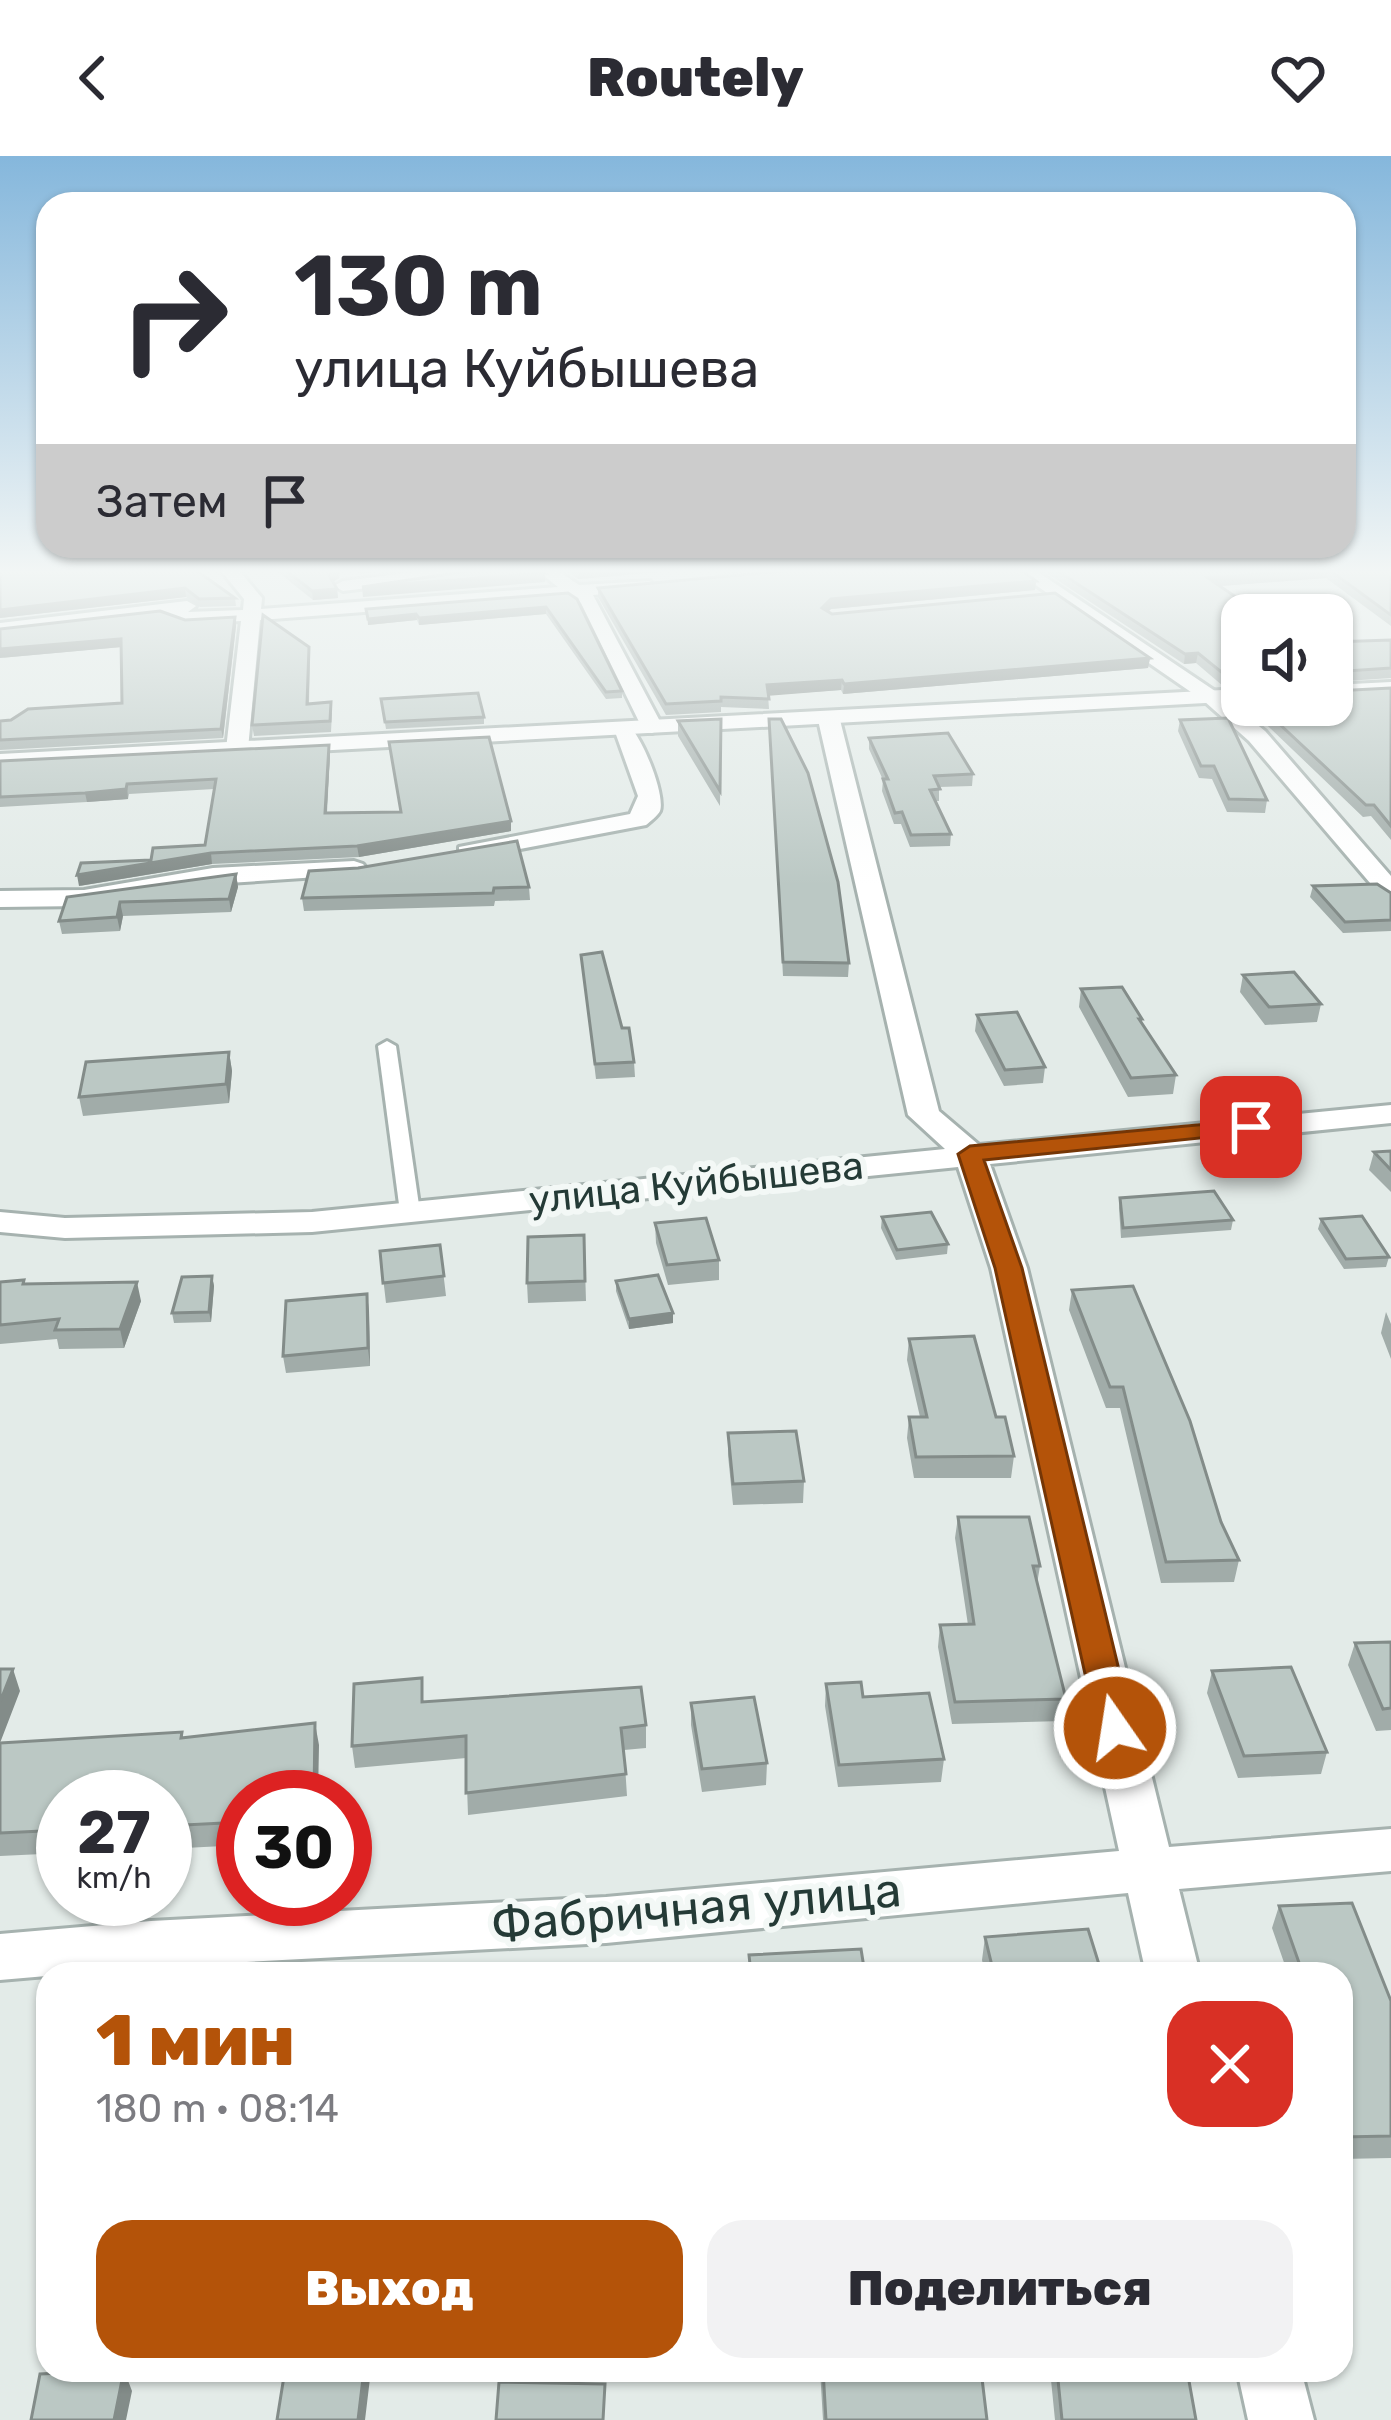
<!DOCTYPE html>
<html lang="ru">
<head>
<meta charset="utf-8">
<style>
  body { margin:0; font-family:Rubik,sans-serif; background:#f2f2f3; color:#2b2b33; height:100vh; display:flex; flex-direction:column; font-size:45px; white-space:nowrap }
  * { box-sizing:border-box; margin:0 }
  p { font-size:39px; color:#7c7c81 }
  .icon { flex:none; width:66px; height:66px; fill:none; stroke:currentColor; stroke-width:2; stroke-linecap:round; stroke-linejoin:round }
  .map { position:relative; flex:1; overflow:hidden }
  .drawer { position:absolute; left:36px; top:1806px; width:1317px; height:420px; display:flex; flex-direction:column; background:#fff; border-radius:36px; box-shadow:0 3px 9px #0004 }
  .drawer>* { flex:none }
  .guide { position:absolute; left:36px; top:36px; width:1320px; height:366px; border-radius:36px; box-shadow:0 3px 9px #0004; background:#fff; color:#2b2b33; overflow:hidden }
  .tools { position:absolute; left:1221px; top:438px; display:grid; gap:24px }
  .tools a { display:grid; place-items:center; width:132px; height:132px; border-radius:24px; background:#fff; box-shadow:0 3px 9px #0004; font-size:60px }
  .speed { position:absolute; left:36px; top:1614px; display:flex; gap:24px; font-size:60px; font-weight:700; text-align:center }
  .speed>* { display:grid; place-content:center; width:156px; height:156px; border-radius:50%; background:#fff; box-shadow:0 3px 9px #0004; line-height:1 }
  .speed small { font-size:30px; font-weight:400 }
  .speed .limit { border:18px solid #d22; background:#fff; color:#111 }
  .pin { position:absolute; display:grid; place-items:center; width:102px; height:102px; color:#fff; margin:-51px; border-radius:24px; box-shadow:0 6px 18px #0006 }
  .me { position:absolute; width:132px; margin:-66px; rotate:347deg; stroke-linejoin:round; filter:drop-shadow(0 0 9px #0008) }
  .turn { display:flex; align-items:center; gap:42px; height:252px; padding:0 60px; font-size:54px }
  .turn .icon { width:156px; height:156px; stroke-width:2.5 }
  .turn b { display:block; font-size:84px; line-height:102px }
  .then { display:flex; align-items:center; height:114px; padding:0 60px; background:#0003; gap:24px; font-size:45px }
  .round { display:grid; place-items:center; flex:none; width:126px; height:126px; border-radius:36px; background:#f2f2f3 }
  .summary { display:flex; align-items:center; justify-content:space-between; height:204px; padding:0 60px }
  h1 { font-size:72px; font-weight:800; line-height:90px; color:#b45309 }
  .button { display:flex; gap:24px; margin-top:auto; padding:24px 60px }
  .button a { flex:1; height:138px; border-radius:36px; background:#b45309; color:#fff; font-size:48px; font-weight:800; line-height:138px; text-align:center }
  .button a+a { background:#f2f2f3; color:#2b2b33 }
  header { display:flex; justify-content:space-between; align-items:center; height:156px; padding:0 60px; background:#fff; font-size:54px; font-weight:800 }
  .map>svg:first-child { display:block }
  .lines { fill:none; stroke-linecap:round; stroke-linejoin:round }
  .service-casing { stroke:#a6b2af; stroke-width:6 }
  .minor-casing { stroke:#a6b2af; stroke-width:6 }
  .tertiary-casing { stroke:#a6b2af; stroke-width:6 }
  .service { fill:#fff; fill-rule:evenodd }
  .minor { fill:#fff; fill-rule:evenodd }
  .tertiary { fill:#fff; fill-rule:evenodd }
  .wall { fill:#a1aca9 }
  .shaded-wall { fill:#838c89 }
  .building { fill:#bbc8c4; stroke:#838c89; stroke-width:3 }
  .route { fill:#b45309; stroke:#753606; stroke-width:3 }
  .labels { text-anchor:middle; stroke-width:12; stroke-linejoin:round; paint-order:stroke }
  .street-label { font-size:39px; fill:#243a36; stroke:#f3f8f6 }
  .near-street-label { font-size:48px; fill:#243a36; stroke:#f3f8f6 }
</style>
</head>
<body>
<header><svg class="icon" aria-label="back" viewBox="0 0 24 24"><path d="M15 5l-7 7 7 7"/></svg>Routely<svg class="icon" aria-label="heart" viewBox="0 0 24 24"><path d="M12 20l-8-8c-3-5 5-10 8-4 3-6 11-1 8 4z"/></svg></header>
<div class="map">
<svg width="1391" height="2264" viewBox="0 0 1391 2264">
  <rect width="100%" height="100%" fill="#e3ebe8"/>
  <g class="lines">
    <g class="service-casing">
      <path id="service" d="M 387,885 L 396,890 L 420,1056 L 410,1062 L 400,1056 L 378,890 Z"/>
    </g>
    <g class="minor-casing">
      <path id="minor" d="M 219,412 L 237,412 L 262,442 L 261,453 L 558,431 L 534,412 L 554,412 L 579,429 L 650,425 L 653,429 L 644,434 L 593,439 L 663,571 L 652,577 L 644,576 L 581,447 L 572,440 L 260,464 L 248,593 L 237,600 L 226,593 L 241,465 L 186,468 L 162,459 L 0,479 L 0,467 L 187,445 L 196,450 L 188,456 L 243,454 L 244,443 Z
        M 446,412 L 497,412 L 488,417 L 343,435 L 334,430 L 343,425 Z
        M 765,412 L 825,412 L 816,417 L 728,426 L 719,421 Z
        M 1011,412 L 1032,412 L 1218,537 L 1265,575 L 1391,720 L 1391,744 L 1382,741 L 1249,585 L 1204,545 Z
        M 829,558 L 840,564 L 939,955 L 979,989 L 1391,949 L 1391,967 L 990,1008 L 1027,1112 L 1169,1691 L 1391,1673 L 1391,1715 L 1179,1733 L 1200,1818 L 1146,1818 L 1128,1737 L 606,1787 L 151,1811 L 0,1824 L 0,1778 L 151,1765 L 606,1741 L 1119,1695 L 991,1112 L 958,1011 L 312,1076 L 65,1082 L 0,1076 L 0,1056 L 65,1062 L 312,1056 L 945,993 L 908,959 L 818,564 Z
        M 625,567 C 639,572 666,638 660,655 C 658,659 650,666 646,669 L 468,703 L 459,701 L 459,691 L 630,658 L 638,640 L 614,573 Z
        M 354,705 L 363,708 L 367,713 L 363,718 L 213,728 L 84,750 L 0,751 L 0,735 L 84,734 L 213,712 Z
        M 1237,2214 L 1301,2214 L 1314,2264 L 1248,2264 Z"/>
    </g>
    <g class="tertiary-casing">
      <path id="tertiary" d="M 1391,526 L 1391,538 L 1332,541 L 1332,529 Z
        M 1242,533 L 1242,545 L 0,612 L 0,598 Z"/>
    </g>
    <use href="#service" class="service"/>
    <use href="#minor" class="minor"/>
    <use href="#tertiary" class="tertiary"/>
  </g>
  <path class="wall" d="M 193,412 L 235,442 L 236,450 L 200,451 L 186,441 L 0,462 L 0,413 Z
    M 273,412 L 340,412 L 339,422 L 333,426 L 337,433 L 338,442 L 313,444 Z
    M 562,412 L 706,412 L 578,423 Z
    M 1039,412 L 1391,412 L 1391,470 L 1326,422 L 1220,430 L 1242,459 L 1242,530 L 1223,530 L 1196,507 L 1184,508 Z
    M 1036,425 L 1035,434 L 831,453 L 828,455 L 832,458 L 1150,502 L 1148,512 L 843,538 L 841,534 L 768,539 L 769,553 L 721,551 L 721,556 L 666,559 L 598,441 L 598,432 Z
    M 577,443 L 622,535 L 622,542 L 606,543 L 546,458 L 419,469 L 417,464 L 368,469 L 366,453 Z
    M 235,461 L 236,470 L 223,582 L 0,594 L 0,565 L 122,547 L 121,491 L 0,502 L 185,464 Z
    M 1391,484 L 1391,522 L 1332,526 L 1332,486 Z
    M 310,501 L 309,547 L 332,557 L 331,576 L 254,580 L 252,569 Z
    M 1391,532 L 1391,684 L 1371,660 L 1363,661 L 1246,549 L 1332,549 L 1334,535 Z
    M 381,543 L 484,561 L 484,568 L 386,573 Z
    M 721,563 L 720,650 L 678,580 L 678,565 Z
    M 769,563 L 849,807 L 848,821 L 783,820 Z
    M 1180,564 L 1267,644 L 1265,657 L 1227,656 L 1212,623 L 1199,622 L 1178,575 Z
    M 869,582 L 973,618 L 972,630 L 939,631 L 939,645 L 936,645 L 951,678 L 950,690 L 910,691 L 901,668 L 894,668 L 882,635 L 883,624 L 869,593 Z
    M 330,599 L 327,657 L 511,665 L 511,675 L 359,701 L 212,708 L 79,730 L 151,704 L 205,689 L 214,633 L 129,638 L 128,643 L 87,646 L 0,651 L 0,605 Z
    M 236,718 L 238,731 L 231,756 L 123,760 L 120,775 L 62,778 L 59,765 L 67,741 Z
    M 1313,730 L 1391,737 L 1391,775 L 1343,777 L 1310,741 Z
    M 529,731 L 530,744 L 495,745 L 494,750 L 304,755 L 302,742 Z
    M 581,799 L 622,872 L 634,906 L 635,921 L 596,923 Z
    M 1243,819 L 1321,848 L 1317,866 L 1265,869 L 1240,836 Z
    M 1081,833 L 1142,863 L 1142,868 L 1176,919 L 1173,938 L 1128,941 L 1079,851 Z
    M 977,859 L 1045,911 L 1043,927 L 1004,930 L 975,875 Z
    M 229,896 L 232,915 L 229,947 L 83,960 L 79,941 Z
    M 1391,995 L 1391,1036 L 1369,1014 L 1374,996 Z
    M 1120,1042 L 1233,1064 L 1231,1074 L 1121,1082 L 1119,1052 Z
    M 882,1061 L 948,1088 L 947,1098 L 896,1104 L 881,1072 Z
    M 1321,1063 L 1389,1101 L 1386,1111 L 1344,1113 L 1318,1073 Z
    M 655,1067 L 719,1104 L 719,1124 L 668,1129 L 656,1087 Z
    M 584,1079 L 586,1145 L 528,1147 L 527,1127 Z
    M 440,1089 L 446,1140 L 386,1147 L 380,1095 Z
    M 212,1120 L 214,1130 L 211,1166 L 174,1167 L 172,1157 Z
    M 616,1125 L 673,1157 L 673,1167 L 629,1173 L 616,1135 Z
    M 0,1126 L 25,1128 L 141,1145 L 124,1192 L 59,1193 L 57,1183 L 0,1188 Z
    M 1072,1134 L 1221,1366 L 1239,1404 L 1234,1426 L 1161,1427 L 1120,1252 L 1106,1252 L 1069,1154 Z
    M 369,1155 L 370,1210 L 286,1217 L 283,1200 Z
    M 1386,1156 L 1391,1168 L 1391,1203 L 1381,1177 Z
    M 909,1183 L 1014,1300 L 1011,1322 L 914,1322 L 907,1282 L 909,1261 L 920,1261 L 907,1204 Z
    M 728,1277 L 804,1325 L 803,1347 L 733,1349 L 728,1299 Z
    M 958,1361 L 1040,1410 L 1037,1428 L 1066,1543 L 1063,1565 L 952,1568 L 938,1491 L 940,1469 L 968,1469 L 955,1382 Z
    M 1391,1486 L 1391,1574 L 1376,1575 L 1348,1509 L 1355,1487 Z
    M 1212,1515 L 1327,1596 L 1321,1618 L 1238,1622 L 1207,1537 Z
    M 826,1528 L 863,1541 L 944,1603 L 941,1626 L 838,1631 L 825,1550 Z
    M 425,1546 L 646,1569 L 646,1592 L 624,1594 L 627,1640 L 468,1659 L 466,1602 L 355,1612 L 352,1590 Z
    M 691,1547 L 767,1607 L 766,1629 L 702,1636 L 691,1569 Z
    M 182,1576 L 183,1582 L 319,1589 L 243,1641 L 243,1689 L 165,1693 L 165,1641 L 63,1641 L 63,1697 L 0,1700 L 0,1587 Z
    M 1279,1750 L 1391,1845 L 1391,2002 L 1341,2003 L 1341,1818 L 1288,1818 L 1272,1772 Z
    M 985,1781 L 1102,1818 L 985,1818 L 982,1804 Z
    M 820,2214 L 981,2214 L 987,2264 L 823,2264 Z
    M 1050,2214 L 1187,2214 L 1196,2264 L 1055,2264 Z"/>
  <path class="shaded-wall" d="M 340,412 L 339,422 L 330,428 L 329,419 Z
    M 359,412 L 410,412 L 360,418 Z
    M 603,412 L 706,412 L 578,423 L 578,414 Z
    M 1328,413 L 1326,422 L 1207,431 L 1208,422 Z
    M 545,417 L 545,426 L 363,441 L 362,431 Z
    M 1036,425 L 1035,434 L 831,453 L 822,462 L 822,452 L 831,443 Z
    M 185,432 L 186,441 L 0,462 L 0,454 Z
    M 337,433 L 338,442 L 313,444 L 312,435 Z
    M 546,451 L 546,458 L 419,469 L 419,462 Z
    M 416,458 L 417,464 L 368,469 L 368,463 Z
    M 235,461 L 236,470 L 223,582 L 221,573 Z
    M 121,483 L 122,491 L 0,502 L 0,493 Z
    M 1198,497 L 1196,507 L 1184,508 L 1185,498 Z
    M 1150,502 L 1148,512 L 843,538 L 844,528 Z
    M 842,524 L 841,534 L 766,540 L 767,529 Z
    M 329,589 L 330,599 L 326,667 L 325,657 Z
    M 127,628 L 128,643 L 87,646 L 85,637 Z
    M 511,665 L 511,675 L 359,701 L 357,690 Z
    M 211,697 L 212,708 L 79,730 L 77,719 Z
    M 236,718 L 238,731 L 231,756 L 229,743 Z
    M 120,746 L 123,760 L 120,775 L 117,761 Z
    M 229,896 L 232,915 L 229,947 L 226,928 Z
    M 212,1120 L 214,1130 L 211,1166 L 209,1156 Z
    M 137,1126 L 141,1145 L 124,1192 L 120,1173 Z
    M 367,1138 L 369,1155 L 370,1210 L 368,1192 Z
    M 673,1157 L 673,1167 L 629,1173 L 629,1163 Z
    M 13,1513 L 20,1535 L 0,1587 L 0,1546 Z
    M 315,1567 L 319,1589 L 318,1641 L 314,1641 Z
    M 124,2214 L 132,2235 L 126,2264 L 114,2264 Z
    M 364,2214 L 371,2214 L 365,2264 L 358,2264 Z"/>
  <path class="building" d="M 4,412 L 193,412 L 235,442 L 199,443 L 185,432 L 0,454 L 0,413 Z
    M 283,412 L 339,412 L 329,419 L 337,433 L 312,435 Z
    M 488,412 L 538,412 L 545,417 L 362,431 Z
    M 817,412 L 1019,412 L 1036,425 L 831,443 L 822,452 L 832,458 L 1055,437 L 1150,502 L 844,528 L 842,524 L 767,529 L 769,543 L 721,541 L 721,545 L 666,548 L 598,432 Z
    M 1053,412 L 1391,412 L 1391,459 L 1328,413 L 1208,422 L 1262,459 L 1242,459 L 1242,519 L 1225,519 L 1198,497 L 1185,498 Z
    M 568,437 L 577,443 L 622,535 L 606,536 L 546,451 L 419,462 L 416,458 L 368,463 L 366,453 Z
    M 160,455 L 185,464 L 235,461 L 221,573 L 0,584 L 0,565 L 11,564 L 28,553 L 122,547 L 121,483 L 0,493 L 0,473 Z
    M 263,459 L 309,491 L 307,548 L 331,546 L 330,565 L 252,569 Z
    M 1391,484 L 1391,512 L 1332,516 L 1332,486 Z
    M 1391,532 L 1391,670 L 1374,649 L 1366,649 L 1259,549 L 1332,549 L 1332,533 L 1334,535 Z
    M 478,537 L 484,561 L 385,566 L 381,543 Z
    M 1228,562 L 1267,644 L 1229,643 L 1214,610 L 1201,610 L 1180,564 Z
    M 721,563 L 720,635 L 678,565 Z
    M 769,563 L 781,563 L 808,617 L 838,726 L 849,807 L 783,806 Z
    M 948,577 L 973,618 L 934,620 L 940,633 L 930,634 L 951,678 L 911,679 L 902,656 L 895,657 L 883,623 L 888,623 L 869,582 Z
    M 489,581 L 511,665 L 357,690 L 211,697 L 77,719 L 81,707 L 151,704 L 153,692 L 205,689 L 216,623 L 127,628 L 126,633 L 85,637 L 0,641 L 0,605 L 329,589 L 325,657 L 401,656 L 389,586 Z
    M 517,685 L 529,731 L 494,732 L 493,737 L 302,742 L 309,715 L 358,712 Z
    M 236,718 L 229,743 L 120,746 L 117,761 L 59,765 L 67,741 Z
    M 1377,728 L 1391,737 L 1391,764 L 1345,766 L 1313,730 Z
    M 602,796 L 622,872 L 629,872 L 634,906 L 595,908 L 581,799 Z
    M 1294,816 L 1321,848 L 1269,851 L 1243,819 Z
    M 1122,831 L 1142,863 L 1139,863 L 1176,919 L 1131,922 L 1081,833 Z
    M 1017,856 L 1045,911 L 1005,914 L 977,859 Z
    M 229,896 L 226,928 L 79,941 L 86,906 Z
    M 1391,995 L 1391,1014 L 1374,996 Z
    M 1214,1035 L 1233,1064 L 1123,1072 L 1120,1042 Z
    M 931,1056 L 948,1088 L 897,1094 L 882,1061 Z
    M 1362,1060 L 1389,1101 L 1346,1103 L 1321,1063 Z
    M 706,1062 L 719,1104 L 667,1109 L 655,1067 Z
    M 584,1079 L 585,1125 L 527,1127 L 528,1081 Z
    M 440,1089 L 444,1120 L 383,1127 L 380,1095 Z
    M 658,1119 L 673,1157 L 629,1163 L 616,1125 Z
    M 212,1120 L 209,1156 L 172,1157 L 182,1121 Z
    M 24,1124 L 23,1128 L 137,1126 L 120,1173 L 55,1174 L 59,1163 L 0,1169 L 0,1126 Z
    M 1133,1130 L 1190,1265 L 1221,1366 L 1239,1404 L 1166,1406 L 1123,1231 L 1110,1231 L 1072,1134 Z
    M 367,1138 L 368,1192 L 283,1200 L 286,1145 Z
    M 974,1180 L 996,1261 L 1005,1261 L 1014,1300 L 916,1301 L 909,1261 L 927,1261 L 909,1183 Z
    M 796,1275 L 804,1325 L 733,1328 L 728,1277 Z
    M 958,1361 L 1029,1361 L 1040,1410 L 1033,1410 L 1066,1543 L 955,1546 L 940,1469 L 974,1468 Z
    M 1391,1486 L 1391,1552 L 1383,1553 L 1355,1487 Z
    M 1291,1511 L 1327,1596 L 1244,1600 L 1212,1515 Z
    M 0,1513 L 13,1513 L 0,1546 Z
    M 422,1522 L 422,1546 L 641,1531 L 646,1569 L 621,1572 L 626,1618 L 466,1637 L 466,1580 L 352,1590 L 354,1528 Z
    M 861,1526 L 863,1541 L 929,1537 L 944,1603 L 839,1609 L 826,1528 Z
    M 754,1541 L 767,1607 L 702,1613 L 691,1547 Z
    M 315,1567 L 314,1641 L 243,1641 L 243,1666 L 165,1670 L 165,1641 L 63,1641 L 63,1674 L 0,1677 L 0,1587 L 182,1576 L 181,1582 Z
    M 1352,1747 L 1391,1845 L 1391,1980 L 1342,1981 L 1341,1818 L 1303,1818 L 1279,1750 Z
    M 1088,1773 L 1102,1818 L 994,1818 L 985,1781 Z
    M 861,1793 L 865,1818 L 751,1818 L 749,1799 Z
    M 605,1813 L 606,1818 L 569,1818 Z
    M 124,2214 L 114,2264 L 31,2264 L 40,2218 Z
    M 285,2214 L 364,2214 L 358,2264 L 277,2264 Z
    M 823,2214 L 981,2214 L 987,2264 L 826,2264 Z
    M 1057,2214 L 1187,2214 L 1196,2264 L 1062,2264 Z
    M 499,2226 L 605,2228 L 603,2264 L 496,2264 Z"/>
  <linearGradient id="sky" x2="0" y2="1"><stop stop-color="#85b7dc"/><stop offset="0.57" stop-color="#f2f6f5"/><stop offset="1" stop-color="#f2f6f5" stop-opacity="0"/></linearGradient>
  <rect width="1391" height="729" fill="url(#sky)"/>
  <path class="route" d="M 1251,964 L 1259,966 L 1259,976 L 984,1004 L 1022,1112 L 1133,1572 L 1128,1582 L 1115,1586 L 1103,1582 L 1097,1572 L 995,1112 L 958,998 L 970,990 Z"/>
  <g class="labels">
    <g class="street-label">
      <text transform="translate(696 1026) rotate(-6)" y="14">улица Куйбышева</text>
    </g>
    <g class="near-street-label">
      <text transform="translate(696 1751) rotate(-5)" y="17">Фабричная улица</text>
    </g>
  </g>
</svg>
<div class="tools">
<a><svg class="icon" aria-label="sound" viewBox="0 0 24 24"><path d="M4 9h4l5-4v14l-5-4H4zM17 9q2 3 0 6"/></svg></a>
</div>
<div class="speed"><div>27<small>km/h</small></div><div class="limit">30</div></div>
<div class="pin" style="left:1251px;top:971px;background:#d93025"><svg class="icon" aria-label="arrive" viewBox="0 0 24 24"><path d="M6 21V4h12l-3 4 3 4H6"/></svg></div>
<svg class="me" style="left:1115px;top:1572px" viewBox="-20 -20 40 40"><circle r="17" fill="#b45309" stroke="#fff" stroke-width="3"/><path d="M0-11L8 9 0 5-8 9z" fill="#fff"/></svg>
<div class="guide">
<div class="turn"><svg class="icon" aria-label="right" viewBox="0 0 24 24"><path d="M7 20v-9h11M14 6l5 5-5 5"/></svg><div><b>130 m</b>улица Куйбышева</div></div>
<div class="then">Затем<svg class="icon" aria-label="arrive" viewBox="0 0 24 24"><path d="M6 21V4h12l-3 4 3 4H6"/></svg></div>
</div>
<section class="drawer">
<div class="summary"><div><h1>1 мин</h1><p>180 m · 08:14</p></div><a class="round" style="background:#d93025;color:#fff"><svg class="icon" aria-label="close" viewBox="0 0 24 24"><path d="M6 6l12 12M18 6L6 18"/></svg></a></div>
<div class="button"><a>Выход</a><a>Поделиться</a></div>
</section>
</div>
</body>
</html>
